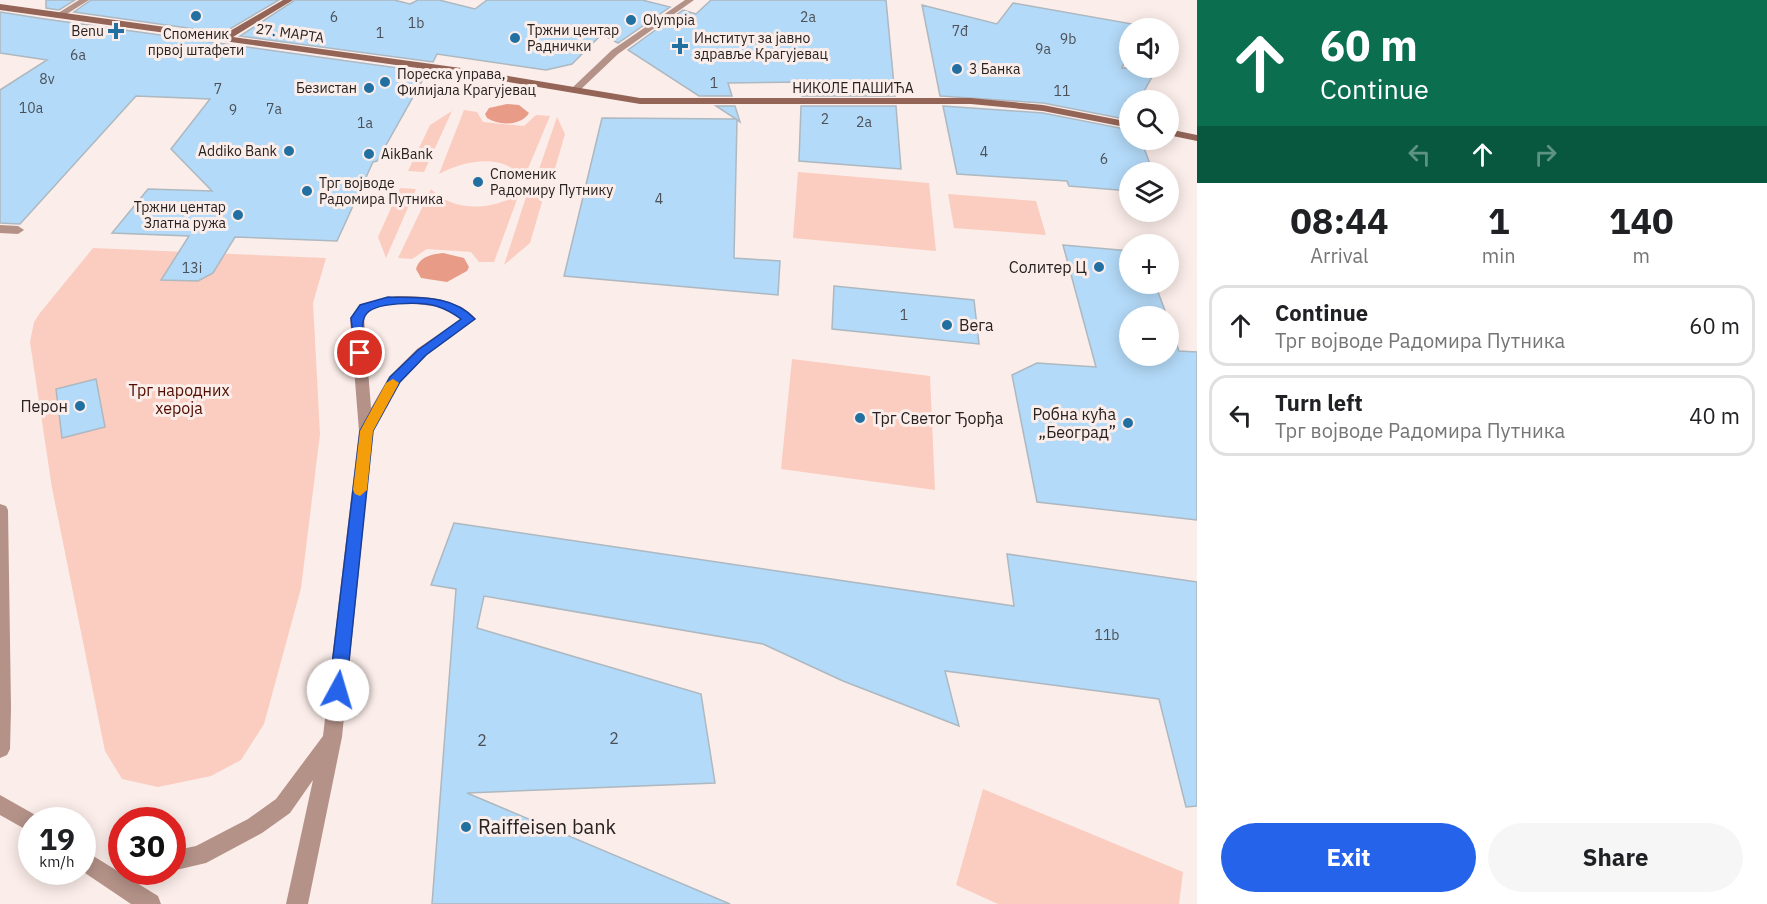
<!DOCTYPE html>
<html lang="en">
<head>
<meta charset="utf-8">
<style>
  body { margin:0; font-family:"IBM Plex Sans",sans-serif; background:#f6f6f6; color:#202124; height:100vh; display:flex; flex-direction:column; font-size:22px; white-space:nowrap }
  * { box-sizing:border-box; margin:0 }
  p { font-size:20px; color:#757577 }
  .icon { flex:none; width:33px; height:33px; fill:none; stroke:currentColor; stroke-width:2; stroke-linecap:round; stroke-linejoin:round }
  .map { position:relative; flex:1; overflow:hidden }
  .drawer { display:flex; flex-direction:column; background:#fff; width:570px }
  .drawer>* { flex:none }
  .top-card { background:#0b6e4f; color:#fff; overflow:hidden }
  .tools { position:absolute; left:1119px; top:18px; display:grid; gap:12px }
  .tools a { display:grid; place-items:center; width:60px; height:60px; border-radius:50%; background:#fff; box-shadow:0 3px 15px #0003; font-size:30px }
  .speed { position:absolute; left:18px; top:807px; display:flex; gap:12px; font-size:30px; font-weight:700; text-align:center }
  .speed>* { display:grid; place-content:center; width:78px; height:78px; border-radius:50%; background:#fff; box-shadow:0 3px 15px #0003; line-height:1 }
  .speed small { font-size:15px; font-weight:400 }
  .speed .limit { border:9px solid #d22; background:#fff; color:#111 }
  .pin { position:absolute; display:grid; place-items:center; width:51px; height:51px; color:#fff; margin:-26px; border:3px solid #fff; border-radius:50%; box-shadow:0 2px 6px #0007 }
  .me { position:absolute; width:66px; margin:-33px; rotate:6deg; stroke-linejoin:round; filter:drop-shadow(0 0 4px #0008) }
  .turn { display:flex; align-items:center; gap:21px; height:126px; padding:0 24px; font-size:27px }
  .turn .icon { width:78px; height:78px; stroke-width:2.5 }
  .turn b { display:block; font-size:42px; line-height:51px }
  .lanes { display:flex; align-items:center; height:57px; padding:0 24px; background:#0003; justify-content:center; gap:30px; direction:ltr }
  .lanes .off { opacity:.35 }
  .eta { display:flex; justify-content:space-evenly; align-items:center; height:102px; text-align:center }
  .eta b { font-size:36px; font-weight:800; line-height:42px }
  .primary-button { display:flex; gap:12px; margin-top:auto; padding:12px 24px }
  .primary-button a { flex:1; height:69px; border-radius:36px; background:#2563eb; color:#fff; font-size:24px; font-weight:800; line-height:69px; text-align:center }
  .primary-button a+a { background:#f6f6f6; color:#202124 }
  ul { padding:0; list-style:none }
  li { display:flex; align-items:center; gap:18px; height:81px; margin:0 12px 9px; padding:0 12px; border:3px solid #e0e0e0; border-radius:18px }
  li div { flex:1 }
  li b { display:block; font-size:22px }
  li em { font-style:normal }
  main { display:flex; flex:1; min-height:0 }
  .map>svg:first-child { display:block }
  .green { fill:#facdc0 }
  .water { fill:#e89c87 }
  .building { fill:#b3daf8; stroke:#adb8c0; stroke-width:1.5 }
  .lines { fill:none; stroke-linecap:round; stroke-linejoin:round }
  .street { fill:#b49288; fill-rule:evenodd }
  .secondary { fill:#946457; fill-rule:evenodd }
  .route { fill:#2563eb; stroke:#184099; stroke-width:1.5 }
  .slow { fill:#f59e0b }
  .poi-dot { fill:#2270a2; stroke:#fbede9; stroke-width:2 }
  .labels { text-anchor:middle; stroke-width:6; stroke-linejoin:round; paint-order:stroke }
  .number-label { font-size:14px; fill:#4b5057 }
  .far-poi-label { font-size:14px; fill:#282221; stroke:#fbede9; text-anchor:start }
  .far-street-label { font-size:14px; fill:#282221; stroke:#fbede9 }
  .poi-label { font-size:16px; fill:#282221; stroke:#fbede9; text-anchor:end }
  .park-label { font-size:16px; fill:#500d00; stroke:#fbede9 }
  .near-number-label { font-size:16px; fill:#4b5057 }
  .near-poi-label { font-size:20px; fill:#282221; stroke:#fbede9; text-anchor:start }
</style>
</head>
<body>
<main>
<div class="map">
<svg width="1197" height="904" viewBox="0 0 1197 904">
  <rect width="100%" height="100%" fill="#fbede9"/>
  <path class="green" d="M 464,110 L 477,112 L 483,122 L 524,126 L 536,115 L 550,116 L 524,178 C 502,153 466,160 439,174 Z
    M 452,111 L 424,172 L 408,171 L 430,125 Z
    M 557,117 L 565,134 L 552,179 L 536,178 Z
    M 798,172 L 929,183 L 936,251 L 793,238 Z
    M 400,188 L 416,189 L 386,258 L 378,237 Z
    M 431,189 C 454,213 492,210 519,194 L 494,262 L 479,262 L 471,252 L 427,249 L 412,259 L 398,258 Z
    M 527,194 L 544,195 L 530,243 L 504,265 Z
    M 948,194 L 1036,201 L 1046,235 L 954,228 Z
    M 93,248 L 326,258 L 313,303 L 320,434 L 301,588 L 264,724 L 241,760 L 211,776 L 158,787 L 122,779 L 105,751 L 52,488 L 30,342 L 34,322 L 40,313 Z
    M 792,359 L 930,376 L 935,490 L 781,469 Z
    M 983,789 L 1183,872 L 1179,904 L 998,904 L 956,885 Z"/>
  <path class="water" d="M 507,104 L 519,105 L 529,113 C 521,126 499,126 487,118 L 485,114 L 489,108 Z
    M 443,253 L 464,258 L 469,267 L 467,271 L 447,282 L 421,278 L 416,269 C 419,257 432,254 443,253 Z"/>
  <path class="building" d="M 46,0 L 75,0 L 59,10 L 46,8 Z
    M 91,0 L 279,0 L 223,33 L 74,12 Z
    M 295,0 L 394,0 L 410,4 L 418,0 L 439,0 L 475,9 L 487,0 L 642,0 L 670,7 L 618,43 L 602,34 L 572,64 L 546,70 L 437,54 L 433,62 L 240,36 Z
    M 711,0 L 886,0 L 895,96 L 802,96 L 802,82 L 728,83 L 732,96 L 699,96 L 628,50 L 683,10 L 696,14 Z
    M 1013,3 L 1138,25 L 1137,28 L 1130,28 L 1130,48 L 1122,68 L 1157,68 L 1139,100 L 1126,101 L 1130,120 L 1043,103 L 940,96 L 922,5 L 997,24 Z
    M 0,12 L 45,19 L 427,72 L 377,161 L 373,162 L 337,241 L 235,237 L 213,273 L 198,281 L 161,280 L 189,236 L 112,233 L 148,189 L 212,191 L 171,149 L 210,99 L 136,96 L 20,224 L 0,223 L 0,90 L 47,60 L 0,53 Z
    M 716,106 L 735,106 L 740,122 L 737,120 L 734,258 L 780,261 L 778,295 L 564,276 L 602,118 L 736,119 Z
    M 801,106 L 896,106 L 901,169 L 799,161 Z
    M 943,106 L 1043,113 L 1130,130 L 1130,140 L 1141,140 L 1153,172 L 1130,172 L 1130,191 L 1069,186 L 1067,181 L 957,174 Z
    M 1063,245 L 1130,251 L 1130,284 L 1155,284 L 1167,316 L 1130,316 L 1130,356 L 1168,356 L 1168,321 L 1179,351 L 1197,352 L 1197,520 L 1037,502 L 1012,375 L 1037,363 L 1096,367 Z
    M 834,286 L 974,300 L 979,344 L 832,329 Z
    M 96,379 L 105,427 L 62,438 L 56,389 Z
    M 454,523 L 1014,606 L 1007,554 L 1197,582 L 1197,806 L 1186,807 L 1159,699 L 945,671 L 959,726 L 843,681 L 763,644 L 484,596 L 477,628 L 701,694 L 715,783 L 467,793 L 730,904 L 432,904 L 456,589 L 431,585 Z"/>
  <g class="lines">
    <path class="street" d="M 79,0 L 89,0 L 62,17 L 55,15 Z
      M 685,0 L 694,0 L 618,54 L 578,92 L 572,92 L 572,88 L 612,50 Z
      M 0,225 L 18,226 L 24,230 L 18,234 L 0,233 Z
      M 396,296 C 423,296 457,297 476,319 L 427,355 L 400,382 L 373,431 L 342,737 L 308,904 L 286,904 L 313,780 L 290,813 L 262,833 L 206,863 L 172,871 L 172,851 L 196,846 L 248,819 L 276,799 L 323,736 L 359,431 L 350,318 L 361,304 ZM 409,303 L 440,307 L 461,319 L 417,349 L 389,377 L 371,408 L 364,318 C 374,303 392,304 409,303 Z
      M 0,504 L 6,506 L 8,510 L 11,708 L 10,749 L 7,755 L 0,758 Z
      M 0,795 L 39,817 L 41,820 L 32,820 L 32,833 L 0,815 Z
      M 82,849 L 158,896 L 161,904 L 131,904 L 82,871 Z"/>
    <path class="secondary" d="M 283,0 L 293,0 L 233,37 L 461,68 L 640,98 L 971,98 L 1043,105 L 1130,122 L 1130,128 L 1043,111 L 971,104 L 640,104 L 461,74 L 0,10 L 0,4 L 223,35 Z
      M 1168,129 L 1197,135 L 1197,141 L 1168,135 Z"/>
  </g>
  <path class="route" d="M 388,297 C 418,298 452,294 475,319 L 426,355 L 400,382 L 373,431 L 346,690 L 344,695 L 332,695 L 329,690 L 360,431 L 390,377 L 418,350 L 461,319 C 453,313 446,309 436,306 C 422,302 372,301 365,316 C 360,325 365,343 366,353 L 360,357 L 355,356 L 351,318 L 360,305 Z"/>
  <path class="slow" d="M 393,379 L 399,383 L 373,431 L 367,490 L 360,496 L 355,494 L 353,490 L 360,431 L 386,383 Z"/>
  <g class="poi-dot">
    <circle cx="196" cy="16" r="6"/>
    <circle cx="631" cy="20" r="6"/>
    <path d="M113 22h6v6h6v6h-6v6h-6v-6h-6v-6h6z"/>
    <circle cx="515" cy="38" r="6"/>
    <path d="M677 37h6v6h6v6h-6v6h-6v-6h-6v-6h6z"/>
    <circle cx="957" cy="69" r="6"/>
    <circle cx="385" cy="82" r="6"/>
    <circle cx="369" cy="88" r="6"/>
    <circle cx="289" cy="151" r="6"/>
    <circle cx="369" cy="154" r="6"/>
    <circle cx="478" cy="182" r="6"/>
    <circle cx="307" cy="191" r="6"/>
    <circle cx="238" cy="215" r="6"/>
    <circle cx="1099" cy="267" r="6"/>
    <circle cx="947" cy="325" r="6"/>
    <circle cx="80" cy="406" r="6"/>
    <circle cx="860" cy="418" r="6"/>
    <circle cx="1128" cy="423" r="6"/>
    <circle cx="466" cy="827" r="6"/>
  </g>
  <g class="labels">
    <g class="number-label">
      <text x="334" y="22">6</text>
      <text x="808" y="22">2a</text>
      <text x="416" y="28">1b</text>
      <text x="960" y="36">7đ</text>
      <text x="380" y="38">1</text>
      <text x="1068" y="44">9b</text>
      <text x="1043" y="54">9a</text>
      <text x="78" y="60">6a</text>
      <text x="47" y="84">8v</text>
      <text x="714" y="88">1</text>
      <text x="218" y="94">7</text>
      <text x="1062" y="96">11</text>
      <text x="31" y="113">10a</text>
      <text x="274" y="114">7a</text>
      <text x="233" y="115">9</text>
      <text x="825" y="124">2</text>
      <text x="864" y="127">2a</text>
      <text x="365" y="128">1a</text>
      <text x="984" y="157">4</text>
      <text x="1104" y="164">6</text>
      <text x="659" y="204">4</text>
      <text x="192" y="273">13i</text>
      <text x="904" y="320">1</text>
      <text x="1107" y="640">11b</text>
    </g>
    <g class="far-poi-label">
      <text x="643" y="25">Olympia</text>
      <text x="527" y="35">Тржни центар<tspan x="527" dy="16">Раднички</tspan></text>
      <text x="104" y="36" text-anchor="end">Benu</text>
      <text x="196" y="39" text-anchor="middle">Споменик<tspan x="196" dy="16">првој штафети</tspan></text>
      <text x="694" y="43">Институт за јавно<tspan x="694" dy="16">здравље Крагујевац</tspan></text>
      <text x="969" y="74">3 Банка</text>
      <text x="397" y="79">Пореска управа,<tspan x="397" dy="16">Филијала Крагујевац</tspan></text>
      <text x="357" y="93" text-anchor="end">Безистан</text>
      <text x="277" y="156" text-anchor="end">Addiko Bank</text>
      <text x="381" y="159">AikBank</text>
      <text x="490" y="179">Споменик<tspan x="490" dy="16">Радомиру Путнику</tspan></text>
      <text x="319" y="188">Трг војводе<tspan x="319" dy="16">Радомира Путника</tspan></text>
      <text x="226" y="212" text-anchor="end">Тржни центар<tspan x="226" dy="16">Златна ружа</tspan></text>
    </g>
    <g class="far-street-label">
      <text transform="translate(290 33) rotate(8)" y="5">27. МАРТА</text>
      <text x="853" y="93">НИКОЛЕ ПАШИЋА</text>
    </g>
    <g class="poi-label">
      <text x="1087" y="273">Солитер Ц</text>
      <text x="959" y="331" text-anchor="start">Вега</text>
      <text x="68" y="412">Перон</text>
      <text x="1116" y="420">Робна кућа<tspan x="1116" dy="18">„Београд”</tspan></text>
      <text x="872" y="424" text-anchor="start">Трг Светог Ђорђа</text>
    </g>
    <g class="park-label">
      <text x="179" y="396">Трг народних<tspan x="179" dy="18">хероја</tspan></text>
    </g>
    <g class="near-number-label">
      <text x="614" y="744">2</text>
      <text x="482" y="746">2</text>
    </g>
    <g class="near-poi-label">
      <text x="478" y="834">Raiffeisen bank</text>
    </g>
  </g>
</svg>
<div class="tools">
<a><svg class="icon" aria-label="sound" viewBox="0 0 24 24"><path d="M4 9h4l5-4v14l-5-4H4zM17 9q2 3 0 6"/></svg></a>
<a><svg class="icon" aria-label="search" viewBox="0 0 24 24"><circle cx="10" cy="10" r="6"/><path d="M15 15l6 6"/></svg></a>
<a><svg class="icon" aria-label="layers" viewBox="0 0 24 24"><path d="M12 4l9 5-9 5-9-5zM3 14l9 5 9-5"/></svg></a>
<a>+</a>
<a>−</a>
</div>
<div class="speed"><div>19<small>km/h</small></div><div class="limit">30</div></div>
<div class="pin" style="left:360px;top:353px;background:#d93025"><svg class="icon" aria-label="arrive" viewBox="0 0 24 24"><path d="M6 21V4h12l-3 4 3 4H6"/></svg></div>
<svg class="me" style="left:338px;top:690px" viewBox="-20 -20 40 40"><circle r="19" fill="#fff"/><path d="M0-13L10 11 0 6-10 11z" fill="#2563eb"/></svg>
</div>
<section class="drawer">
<div class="top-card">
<div class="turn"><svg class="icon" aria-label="ahead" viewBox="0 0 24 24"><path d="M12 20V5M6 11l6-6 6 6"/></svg><div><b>60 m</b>Continue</div></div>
<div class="lanes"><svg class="icon off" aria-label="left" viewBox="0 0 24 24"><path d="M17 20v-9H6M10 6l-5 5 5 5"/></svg><svg class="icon" aria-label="ahead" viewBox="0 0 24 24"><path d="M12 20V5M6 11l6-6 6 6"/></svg><svg class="icon off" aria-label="right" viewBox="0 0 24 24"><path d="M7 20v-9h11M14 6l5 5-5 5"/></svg></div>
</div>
<div class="eta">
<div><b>08:44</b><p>Arrival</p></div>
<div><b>1</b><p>min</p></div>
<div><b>140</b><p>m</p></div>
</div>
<ul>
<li><svg class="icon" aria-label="ahead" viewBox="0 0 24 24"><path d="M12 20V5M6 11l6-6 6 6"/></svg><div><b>Continue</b><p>Трг војводе Радомира Путника</p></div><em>60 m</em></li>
<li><svg class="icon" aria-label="left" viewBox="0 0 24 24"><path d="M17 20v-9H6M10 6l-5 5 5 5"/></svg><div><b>Turn left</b><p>Трг војводе Радомира Путника</p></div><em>40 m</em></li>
</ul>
<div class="primary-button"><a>Exit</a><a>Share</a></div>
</section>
</main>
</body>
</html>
